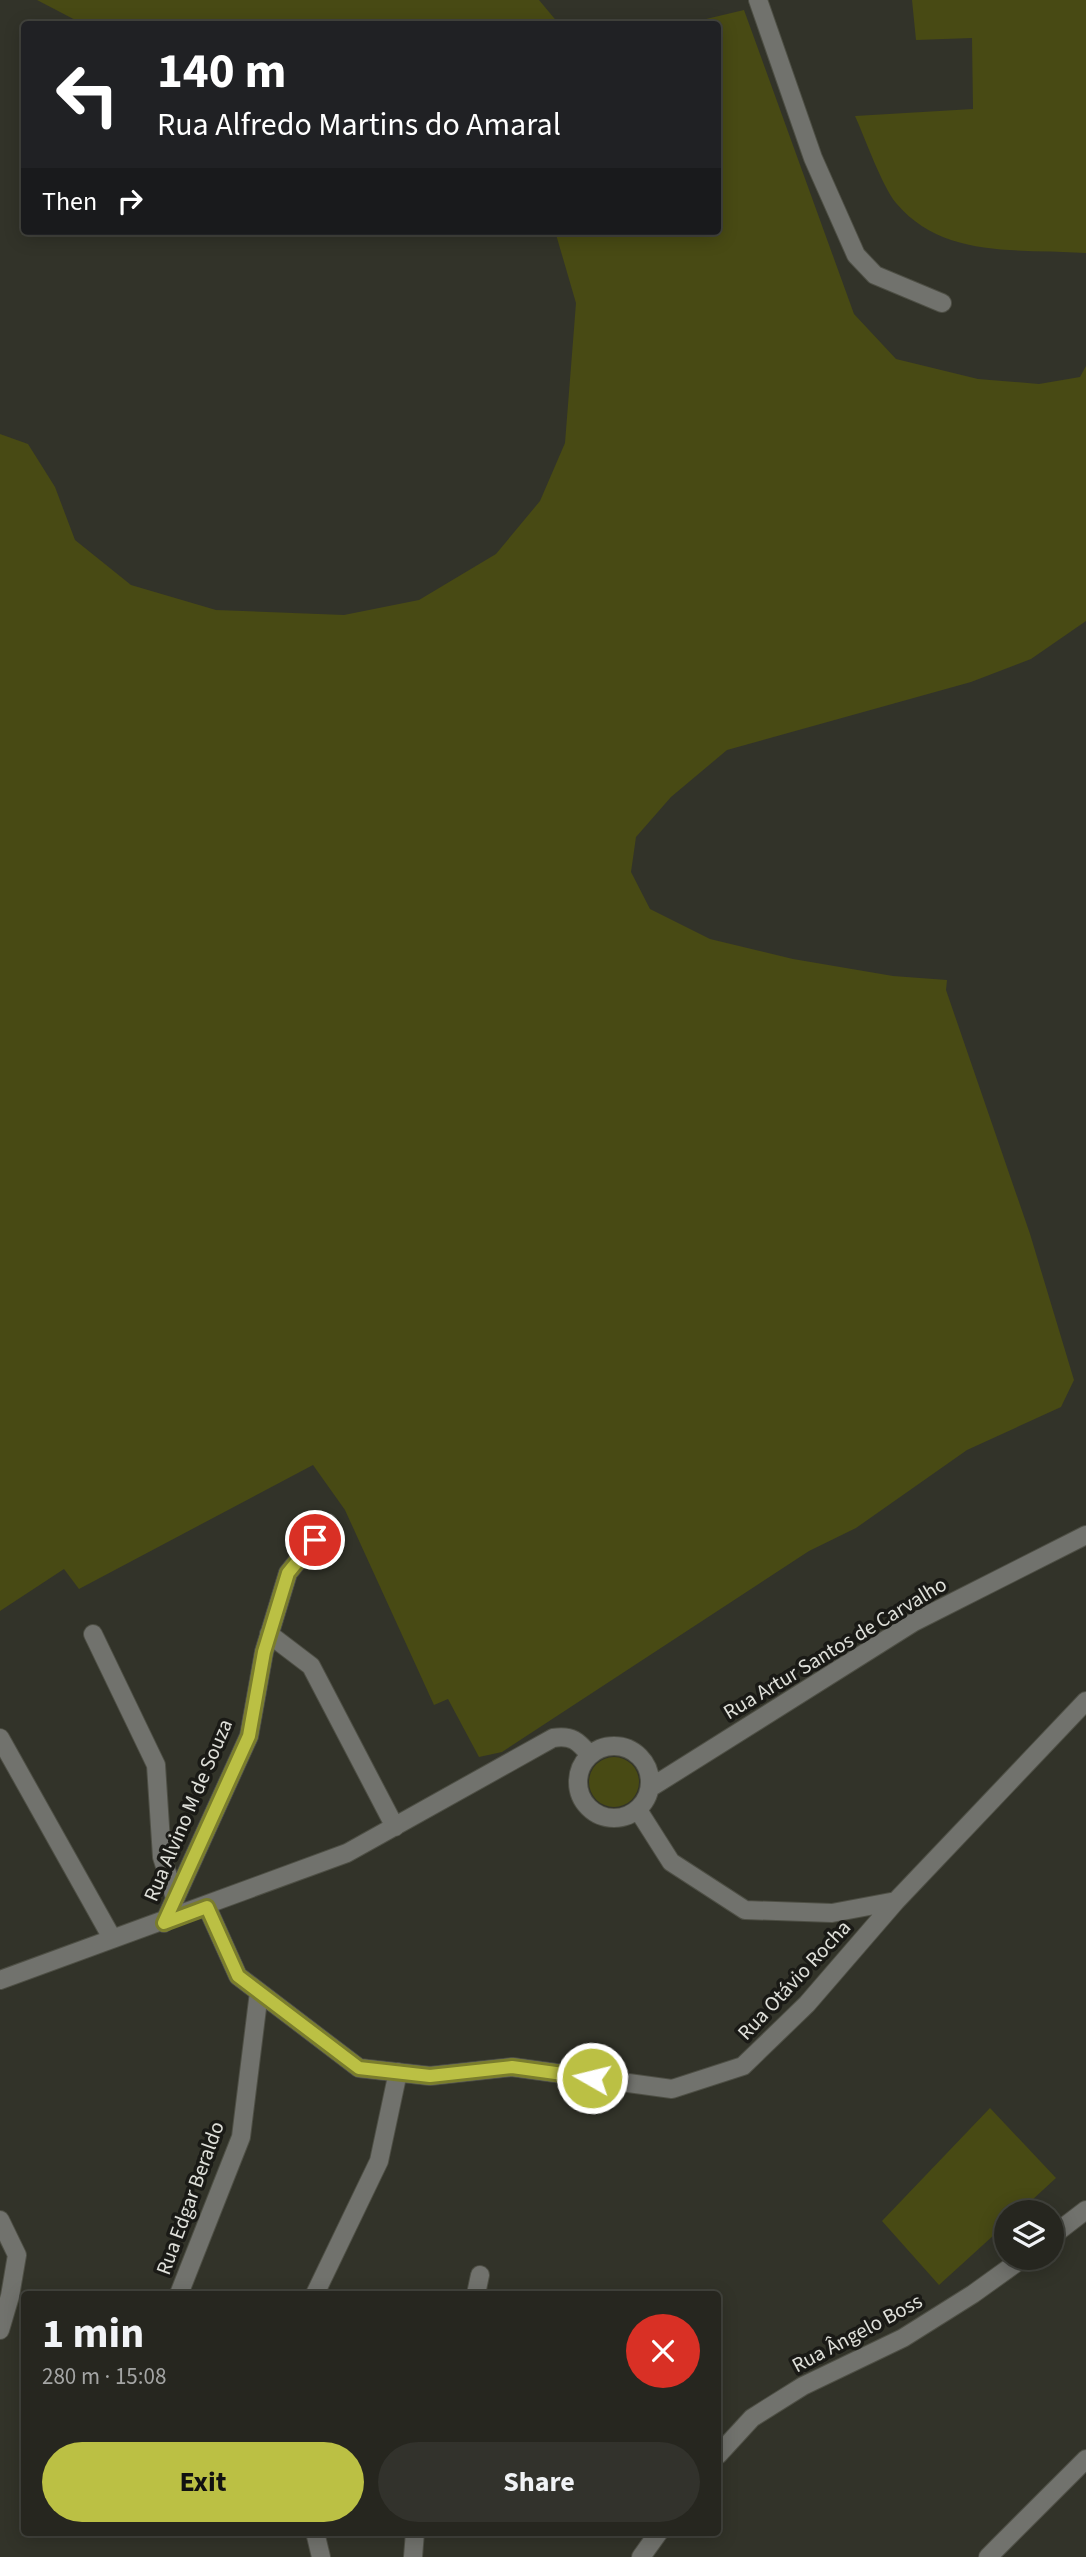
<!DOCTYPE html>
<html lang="en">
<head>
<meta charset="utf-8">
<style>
  body { margin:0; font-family:"Source Sans 3",sans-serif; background:#32322c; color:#f1f3f6; height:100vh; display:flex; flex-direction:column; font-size:26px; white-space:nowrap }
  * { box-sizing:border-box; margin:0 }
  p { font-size:23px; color:#a4a5a4 }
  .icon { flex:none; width:38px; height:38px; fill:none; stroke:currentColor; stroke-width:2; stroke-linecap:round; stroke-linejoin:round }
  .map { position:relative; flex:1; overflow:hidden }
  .drawer { position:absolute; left:21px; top:2291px; width:700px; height:245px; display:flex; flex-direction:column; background:#26261f; border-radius:7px; box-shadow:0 4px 18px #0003,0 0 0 2px #42433d }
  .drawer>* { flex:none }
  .banner { position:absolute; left:21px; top:21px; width:700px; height:214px; border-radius:7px; box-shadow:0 4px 18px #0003,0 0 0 2px #42433d; background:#202124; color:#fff; overflow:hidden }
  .fabs { position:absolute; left:994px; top:2200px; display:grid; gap:14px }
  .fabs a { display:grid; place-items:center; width:70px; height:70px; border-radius:50%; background:#26261f; box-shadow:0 4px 18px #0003,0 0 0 2px #42433d; font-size:35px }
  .pin { position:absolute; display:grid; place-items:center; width:60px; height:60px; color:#fff; margin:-30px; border:4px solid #fff; border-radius:50%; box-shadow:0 2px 7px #0007 }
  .me { position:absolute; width:77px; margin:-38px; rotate:278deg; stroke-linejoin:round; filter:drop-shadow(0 0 5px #0008) }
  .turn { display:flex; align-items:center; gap:24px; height:147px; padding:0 21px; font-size:32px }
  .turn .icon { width:91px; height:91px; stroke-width:2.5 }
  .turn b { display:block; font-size:49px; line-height:60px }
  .then { display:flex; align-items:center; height:66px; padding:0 21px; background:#0003; gap:14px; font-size:26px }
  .round { display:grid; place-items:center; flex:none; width:74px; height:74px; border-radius:37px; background:#32322c }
  .summary { display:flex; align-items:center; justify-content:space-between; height:119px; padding:0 21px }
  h1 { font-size:42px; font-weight:700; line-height:52px }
  .button { display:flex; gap:14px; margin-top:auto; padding:14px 21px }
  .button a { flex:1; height:80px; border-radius:42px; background:#bbc044; color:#111; font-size:28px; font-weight:700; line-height:80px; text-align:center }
  .button a+a { background:#32322c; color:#f1f3f6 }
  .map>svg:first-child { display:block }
  .green { fill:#484a14 }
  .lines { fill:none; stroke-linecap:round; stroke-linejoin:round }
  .minor-casing { stroke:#4e4f45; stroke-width:20 }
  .minor { stroke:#71726d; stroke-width:18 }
  .route-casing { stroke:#7a7d2c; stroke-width:18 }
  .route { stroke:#bbc044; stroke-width:12 }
  .labels { text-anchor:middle; stroke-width:7; stroke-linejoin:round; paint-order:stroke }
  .street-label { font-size:21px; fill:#dfe0da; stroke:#1a1a16 }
</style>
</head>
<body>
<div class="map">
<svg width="1086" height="2557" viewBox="0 0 1086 2557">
  <rect width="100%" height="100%" fill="#323329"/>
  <path class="green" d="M 37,0 L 539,0 L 559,24 L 83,24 Z
    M 912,0 L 1086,0 L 1086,253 C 1019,248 944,260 896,203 C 882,186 865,138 855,116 L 973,109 L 972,38 L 916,40 Z
    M 744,10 L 854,314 L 896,359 L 978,379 L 1039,384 L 1080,377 L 1086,366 L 1086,621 L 1031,659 L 971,682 L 727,750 L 671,797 L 636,837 L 631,872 L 650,909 L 710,939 L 793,959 L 893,976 L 947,980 L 946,990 L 1030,1234 L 1074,1380 L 1061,1407 L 967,1450 L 856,1528 L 809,1551 L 502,1752 L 479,1757 L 448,1699 L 434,1705 L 345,1510 L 313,1465 L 79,1589 L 64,1569 L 0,1611 L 0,434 L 28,444 L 55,487 L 75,540 L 131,585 L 216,610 L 344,615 L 419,600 L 496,554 L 540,501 L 565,443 L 576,303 L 555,231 L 718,231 L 718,24 L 685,24 Z
    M589 1782a25 25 0 1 1 50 0a25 25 0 1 1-50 0Z
    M 990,2108 L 1056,2178 L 1019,2212 L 1006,2212 L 1006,2224 L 939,2285 L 882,2221 Z"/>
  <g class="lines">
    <g class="minor-casing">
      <path id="minor" d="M 758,0 L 813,158 L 856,255 L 875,275 L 942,303
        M 93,1634 L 156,1765 L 162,1857 L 175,1898
        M 269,1634 L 311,1666 L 395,1827
        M 0,1738 L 112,1938
        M578 1782a36 36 0 1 1 72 0a36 36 0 1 1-72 0Z
        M 650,1788 L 914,1622 L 1086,1535
        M 638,1810 L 671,1862 L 745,1910 L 832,1913 L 896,1901
        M 207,1907 L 238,1976 L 359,2068 L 430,2076 L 512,2067 L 672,2089 L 743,2066 L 807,2004 L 896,1901 L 1086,1701
        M 164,1923 L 249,1736 L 264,1652 L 288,1573 L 328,1523
        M 0,1980 L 347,1853 L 553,1738 C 572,1735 578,1741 590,1755
        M 0,2220 L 17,2255 L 10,2296 L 0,2330
        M 1052,2236 L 1086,2210
        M 179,2294 L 241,2137 L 259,1992
        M 315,2294 L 379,2161 L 398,2072
        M 476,2294 L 480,2275
        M 718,2455 L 752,2418 L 803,2386 L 903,2338 L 973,2294 L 1023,2258
        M 315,2532 L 321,2557
        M 413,2557 L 415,2532
        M 641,2557 L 659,2532
        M 988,2557 L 1086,2459"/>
    </g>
    <use href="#minor" class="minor"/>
  </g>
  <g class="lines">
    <g class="route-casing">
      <path id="route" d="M 315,1540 L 288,1573 L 264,1652 L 249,1736 L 164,1923 L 207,1907 L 238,1976 L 359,2068 L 430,2076 L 512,2067 L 592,2078"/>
    </g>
    <use href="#route" class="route"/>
  </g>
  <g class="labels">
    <g class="street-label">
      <text transform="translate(835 1648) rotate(-31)" y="7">Rua Artur Santos de Carvalho</text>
      <text transform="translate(188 1810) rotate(-67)" y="7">Rua Alvino M de Souza</text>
      <text transform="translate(794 1980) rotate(-47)" y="7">Rua Otávio Rocha</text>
      <text transform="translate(190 2198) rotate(-70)" y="7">Rua Edgar Beraldo</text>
      <text transform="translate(857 2333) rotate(-28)" y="7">Rua Ângelo Boss</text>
    </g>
  </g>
</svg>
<div class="fabs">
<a><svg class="icon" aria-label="layers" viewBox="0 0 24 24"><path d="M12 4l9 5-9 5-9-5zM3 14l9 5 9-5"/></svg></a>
</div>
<div class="pin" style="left:315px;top:1540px;background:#d93025"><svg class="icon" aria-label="arrive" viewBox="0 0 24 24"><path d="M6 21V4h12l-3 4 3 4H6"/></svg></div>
<svg class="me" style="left:592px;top:2078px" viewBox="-20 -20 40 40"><circle r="17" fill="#bbc044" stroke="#fff" stroke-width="3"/><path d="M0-11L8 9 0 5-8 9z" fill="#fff"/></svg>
<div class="banner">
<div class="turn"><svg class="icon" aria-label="left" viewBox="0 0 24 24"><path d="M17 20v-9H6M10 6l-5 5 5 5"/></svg><div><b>140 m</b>Rua Alfredo Martins do Amaral</div></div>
<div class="then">Then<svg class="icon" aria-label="right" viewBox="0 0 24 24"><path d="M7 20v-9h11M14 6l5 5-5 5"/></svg></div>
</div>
<section class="drawer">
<div class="summary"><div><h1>1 min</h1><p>280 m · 15:08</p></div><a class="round" style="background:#d93025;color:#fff"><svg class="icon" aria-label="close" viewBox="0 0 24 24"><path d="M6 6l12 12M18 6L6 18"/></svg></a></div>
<div class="button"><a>Exit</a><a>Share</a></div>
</section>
</div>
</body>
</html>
